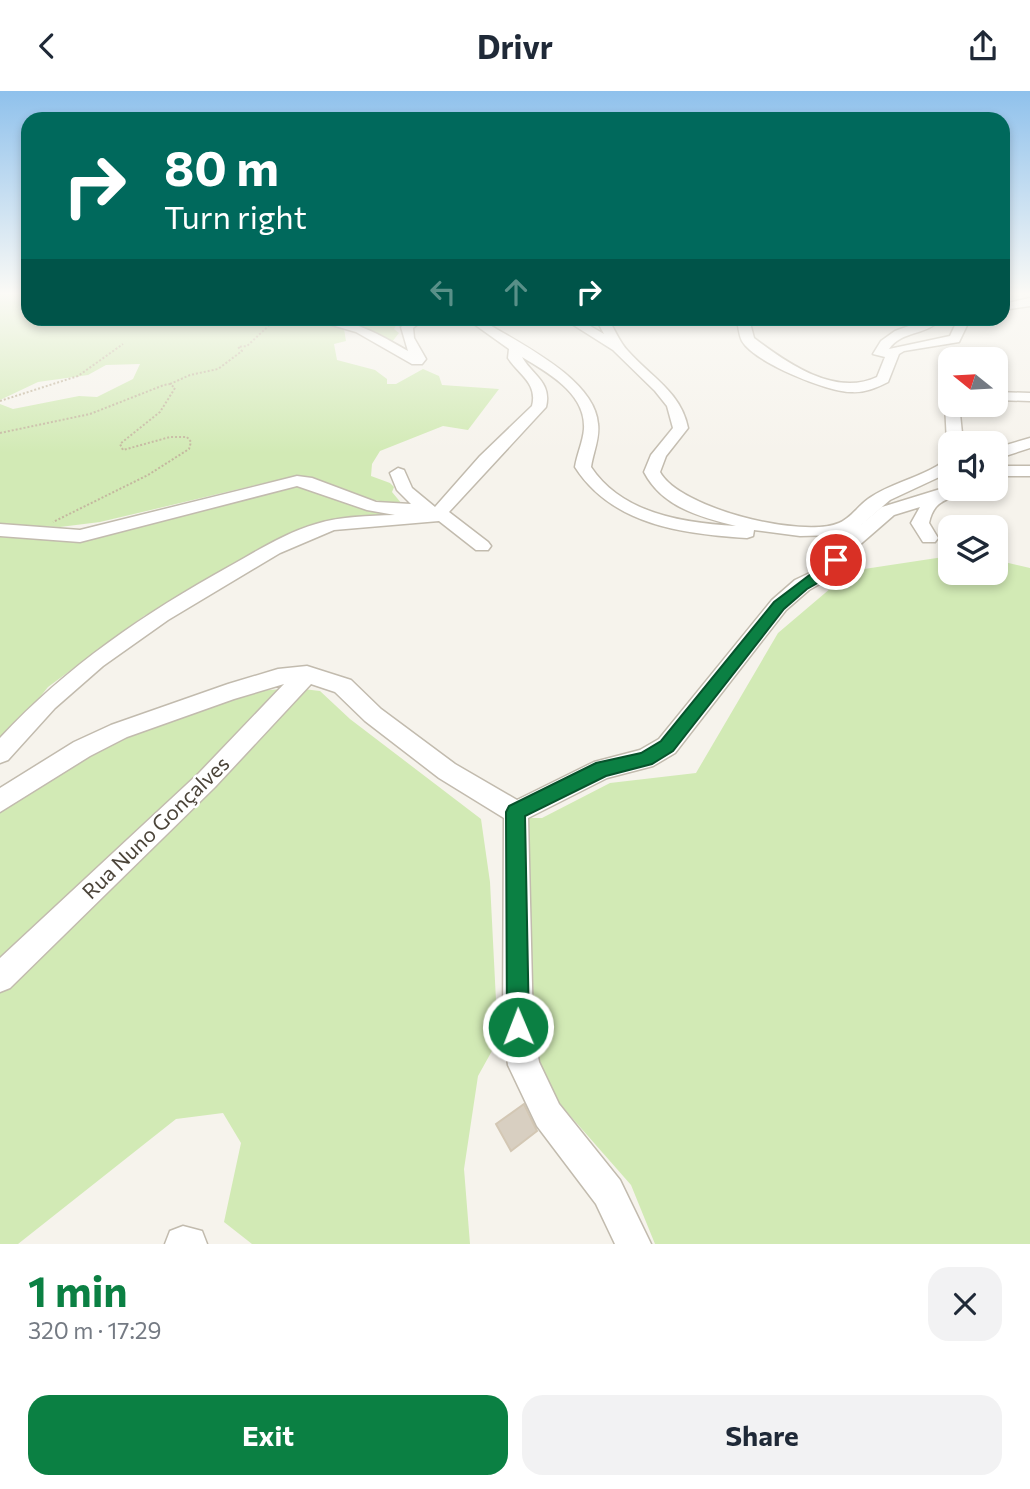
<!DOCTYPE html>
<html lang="en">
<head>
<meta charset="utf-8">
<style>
  body { margin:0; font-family:Commissioner,sans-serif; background:#f2f2f3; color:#1f2937; height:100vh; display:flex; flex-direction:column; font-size:26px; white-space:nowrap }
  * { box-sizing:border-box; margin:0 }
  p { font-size:23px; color:#747a83 }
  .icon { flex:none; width:38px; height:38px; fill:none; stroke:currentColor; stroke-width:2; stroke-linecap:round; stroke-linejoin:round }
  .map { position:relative; height:1153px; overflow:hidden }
  .details { display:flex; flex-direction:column; background:#fff; flex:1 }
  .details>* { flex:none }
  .hud { position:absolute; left:21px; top:21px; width:989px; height:214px; border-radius:21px; box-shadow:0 4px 10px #0003; background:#00695c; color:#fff; overflow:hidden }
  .needle { width:46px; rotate:288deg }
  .controls { position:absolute; left:938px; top:256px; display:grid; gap:14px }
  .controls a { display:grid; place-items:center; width:70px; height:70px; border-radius:14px; background:#fff; box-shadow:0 4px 10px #0003; font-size:35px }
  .pin { position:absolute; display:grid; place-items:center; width:60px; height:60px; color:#fff; margin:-30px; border:4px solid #fff; border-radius:50%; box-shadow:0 2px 7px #0007 }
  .me { position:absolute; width:77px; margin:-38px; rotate:359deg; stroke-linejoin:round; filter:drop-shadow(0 0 5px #0008) }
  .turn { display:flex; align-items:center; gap:24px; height:147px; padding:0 28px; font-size:32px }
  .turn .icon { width:91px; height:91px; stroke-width:2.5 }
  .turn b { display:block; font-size:49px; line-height:60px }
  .lanes { display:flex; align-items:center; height:66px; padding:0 28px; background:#0003; justify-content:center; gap:35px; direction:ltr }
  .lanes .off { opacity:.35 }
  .round { display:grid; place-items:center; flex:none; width:74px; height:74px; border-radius:21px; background:#f2f2f3 }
  .head { display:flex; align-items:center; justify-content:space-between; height:119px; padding:0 28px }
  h1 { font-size:42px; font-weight:700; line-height:52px; color:#0b8043 }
  .action { display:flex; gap:14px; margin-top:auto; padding:14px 28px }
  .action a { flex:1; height:80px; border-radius:21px; background:#0b8043; color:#fff; font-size:28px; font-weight:700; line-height:80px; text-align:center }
  .action a+a { background:#f2f2f3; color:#1f2937 }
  header { display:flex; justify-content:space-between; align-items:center; height:91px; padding:0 28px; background:#fff; font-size:32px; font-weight:700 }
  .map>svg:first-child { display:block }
  .green { fill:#d2eab5 }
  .building { fill:#d8cfc1; stroke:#d3c7b4; stroke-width:2 }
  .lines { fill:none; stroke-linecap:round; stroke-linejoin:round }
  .minor-casing { stroke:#c2bbae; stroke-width:3 }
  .path { stroke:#c4b79f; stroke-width:2; stroke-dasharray:2 2; stroke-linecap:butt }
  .minor { fill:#fff; fill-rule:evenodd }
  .route { fill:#0b8043; stroke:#07532c; stroke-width:2 }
  .labels { text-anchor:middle; stroke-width:5; stroke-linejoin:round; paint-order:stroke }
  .street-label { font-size:21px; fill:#4b4439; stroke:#fff }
</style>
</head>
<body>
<header><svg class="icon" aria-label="back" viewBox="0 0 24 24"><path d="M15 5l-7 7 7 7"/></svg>Drivr<svg class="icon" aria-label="share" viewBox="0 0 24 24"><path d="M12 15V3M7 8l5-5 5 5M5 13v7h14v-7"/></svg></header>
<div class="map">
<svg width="1030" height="1153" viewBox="0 0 1030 1153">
  <rect width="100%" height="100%" fill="#f6f3ec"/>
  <path class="green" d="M 0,201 L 28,201 L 28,228 L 311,228 L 344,238 L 346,250 L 334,253 L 337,269 L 375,279 L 387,288 L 387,293 L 396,293 L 423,278 L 439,285 L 442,294 L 499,298 L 468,339 L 443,335 L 380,360 L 372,373 L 371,385 L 390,392 L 394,396 L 392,401 L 402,413 L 351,406 L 305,386 L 286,387 L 100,431 L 60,436 L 0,434 L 0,313 L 13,318 L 79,305 L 97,306 L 133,288 L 140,273 L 106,274 L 88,284 L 38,291 L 0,309 Z
    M 318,228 L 393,228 L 397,233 L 394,238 L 399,242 L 392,251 Z
    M 304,393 L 362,418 L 404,424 L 319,432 L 144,525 L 48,596 L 0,656 L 0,446 L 87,450 Z
    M 950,465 L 950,481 L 996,481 L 996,469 L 1030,477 L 1030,1153 L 655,1153 L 631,1094 L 551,1003 L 524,940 L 521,727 L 542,727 L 610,692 L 696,682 L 778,542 L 851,480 Z
    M 295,597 L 320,600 L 350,628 L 481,728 L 490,791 L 498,949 L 478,985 L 464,1078 L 470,1153 L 252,1153 L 224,1131 L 241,1052 L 223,1022 L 176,1028 L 18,1153 L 0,1153 L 0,720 L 125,642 L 244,601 Z"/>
  <path class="building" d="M 524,1013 L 537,1040 L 511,1060 L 496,1033 Z"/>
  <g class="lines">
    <g class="minor-casing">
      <path id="minor" d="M 1030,207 L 1030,215 L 1003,219 L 1003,213 Z
        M 311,228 C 348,225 377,242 408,260 L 401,236 L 411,228 L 424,228 L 413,237 L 414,247 L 426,268 L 422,273 L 412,273 L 356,241 Z
        M 467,228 L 480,228 C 516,251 595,287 598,333 C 600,347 593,362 591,376 C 622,423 684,432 736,435 C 700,426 662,416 644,381 L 651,364 L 673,337 L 667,315 L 655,300 L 613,259 L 564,228 L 578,228 L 604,243 L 596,228 L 608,228 C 615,238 619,251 628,260 C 651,286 681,301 688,337 L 666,365 L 660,381 C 679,417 802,448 839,432 C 851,427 858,415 868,408 C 889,393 915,388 937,375 C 942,372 944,369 950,367 L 950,381 L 890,409 L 854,440 L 882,416 L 950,395 L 969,397 C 953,411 935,404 929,432 L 938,447 L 935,451 L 923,451 L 911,432 L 920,416 L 894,424 L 856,457 L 830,487 L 809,499 L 786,519 L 675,662 L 653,675 L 607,687 L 528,727 L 533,936 L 539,971 L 559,1013 L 620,1089 L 651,1153 L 615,1153 L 596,1113 L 537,1035 L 508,974 L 503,936 L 504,727 L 439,687 L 365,630 L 335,601 L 311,593 L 215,696 L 10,897 L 0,901 L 0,867 L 199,682 L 284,593 L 234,608 L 127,646 L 90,665 L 0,721 L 0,697 L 74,651 L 111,634 L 228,593 L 278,578 L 307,575 L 351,589 L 381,618 L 455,673 L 517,709 L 594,671 L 640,659 L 659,648 L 772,509 L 795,489 L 816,479 L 841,452 L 838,444 L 800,445 L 754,439 L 753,445 L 747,447 C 683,443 612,434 575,376 C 577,363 583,351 584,338 C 586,302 548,282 522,266 C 533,285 552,291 546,316 L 449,421 L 488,451 L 491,455 L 488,459 L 476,459 L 439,430 L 334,439 L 280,462 L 168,529 L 103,575 L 55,617 L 8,669 L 0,672 L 0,647 C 67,575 145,522 230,475 C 257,460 285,442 316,433 C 342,425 368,425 395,424 L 367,419 L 297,395 L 80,451 L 0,445 L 0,433 L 80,439 L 297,385 L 312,387 L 376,411 L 411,413 L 397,399 L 390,382 L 398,377 L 404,379 L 412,397 L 435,416 L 480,365 L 532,315 C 538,292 519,284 508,267 L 509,258 Z
        M 737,228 L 749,228 L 754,247 C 787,272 835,306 877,286 L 885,266 L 873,263 L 881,250 L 895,240 L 928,228 L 941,228 C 926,245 902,239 889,258 L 950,245 L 958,228 L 970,228 L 959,251 L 904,260 L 899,263 L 888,291 C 876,297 865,302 851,301 C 827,301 754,271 742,250 C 739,244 738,234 737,228 Z
        M 996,301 L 1030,302 L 1030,310 L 996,309 Z
        M 950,309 L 950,313 L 959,313 L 963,352 L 950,352 L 950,355 L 947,352 L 945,313 Z
        M 1030,347 L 1030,357 L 996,368 L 996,357 Z
        M 996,375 L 1030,375 L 1030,385 L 996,385 Z
        M 183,1135 L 202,1140 L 207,1153 L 165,1153 L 170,1140 Z"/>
    </g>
    <path class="path" d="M 170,293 L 190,284 L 218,278 L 242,260 L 238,256 L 247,255 L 276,228
      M 0,310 L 78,285 L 123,253
      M 0,342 L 90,323 L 164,294 L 170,293 L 175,297 L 160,321 L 120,353 L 123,359 L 170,346 L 187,346 L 191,351 L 189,358 L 148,384 L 53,431"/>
    <use href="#minor" class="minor"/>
  </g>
  <linearGradient id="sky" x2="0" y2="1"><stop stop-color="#8fc1ec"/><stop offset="0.56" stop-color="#fbfaf6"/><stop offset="1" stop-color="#fbfaf6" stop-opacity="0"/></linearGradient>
  <rect width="1030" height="362" fill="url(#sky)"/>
  <path class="route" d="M 836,464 L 843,469 L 828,486 L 807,498 L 784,518 L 673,660 L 652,673 L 606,685 L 525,725 L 529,936 L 526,944 L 518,947 L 510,944 L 507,936 L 506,721 L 509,715 L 596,672 L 641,662 L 661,650 L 774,511 Z"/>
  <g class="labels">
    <g class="street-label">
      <text transform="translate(156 737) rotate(-44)" y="7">Rua Nuno Gonçalves</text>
    </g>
  </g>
</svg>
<div class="controls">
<a><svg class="needle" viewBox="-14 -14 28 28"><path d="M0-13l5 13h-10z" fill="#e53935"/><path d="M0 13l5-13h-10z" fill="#747a83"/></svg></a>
<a><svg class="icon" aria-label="sound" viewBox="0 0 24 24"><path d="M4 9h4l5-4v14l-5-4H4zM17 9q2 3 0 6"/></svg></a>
<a><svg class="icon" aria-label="layers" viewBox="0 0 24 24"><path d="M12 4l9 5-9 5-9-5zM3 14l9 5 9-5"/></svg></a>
</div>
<div class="pin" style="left:836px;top:469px;background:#d93025"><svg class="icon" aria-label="arrive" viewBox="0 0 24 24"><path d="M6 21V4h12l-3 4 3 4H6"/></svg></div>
<svg class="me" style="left:518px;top:936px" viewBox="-20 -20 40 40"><circle r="17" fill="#0b8043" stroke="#fff" stroke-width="3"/><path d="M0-11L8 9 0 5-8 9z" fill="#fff"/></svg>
<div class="hud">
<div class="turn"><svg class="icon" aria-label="right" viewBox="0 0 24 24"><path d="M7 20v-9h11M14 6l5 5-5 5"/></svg><div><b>80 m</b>Turn right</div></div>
<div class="lanes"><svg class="icon off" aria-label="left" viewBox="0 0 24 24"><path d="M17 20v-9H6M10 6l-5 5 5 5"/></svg><svg class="icon off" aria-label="ahead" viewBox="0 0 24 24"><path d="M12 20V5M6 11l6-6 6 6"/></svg><svg class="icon" aria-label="right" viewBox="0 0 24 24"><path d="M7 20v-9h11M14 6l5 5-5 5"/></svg></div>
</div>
</div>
<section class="details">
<div class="head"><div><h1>1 min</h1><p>320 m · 17:29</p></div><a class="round"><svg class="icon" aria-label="close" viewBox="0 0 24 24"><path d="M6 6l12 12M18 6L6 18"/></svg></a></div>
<div class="action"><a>Exit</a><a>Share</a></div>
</section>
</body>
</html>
